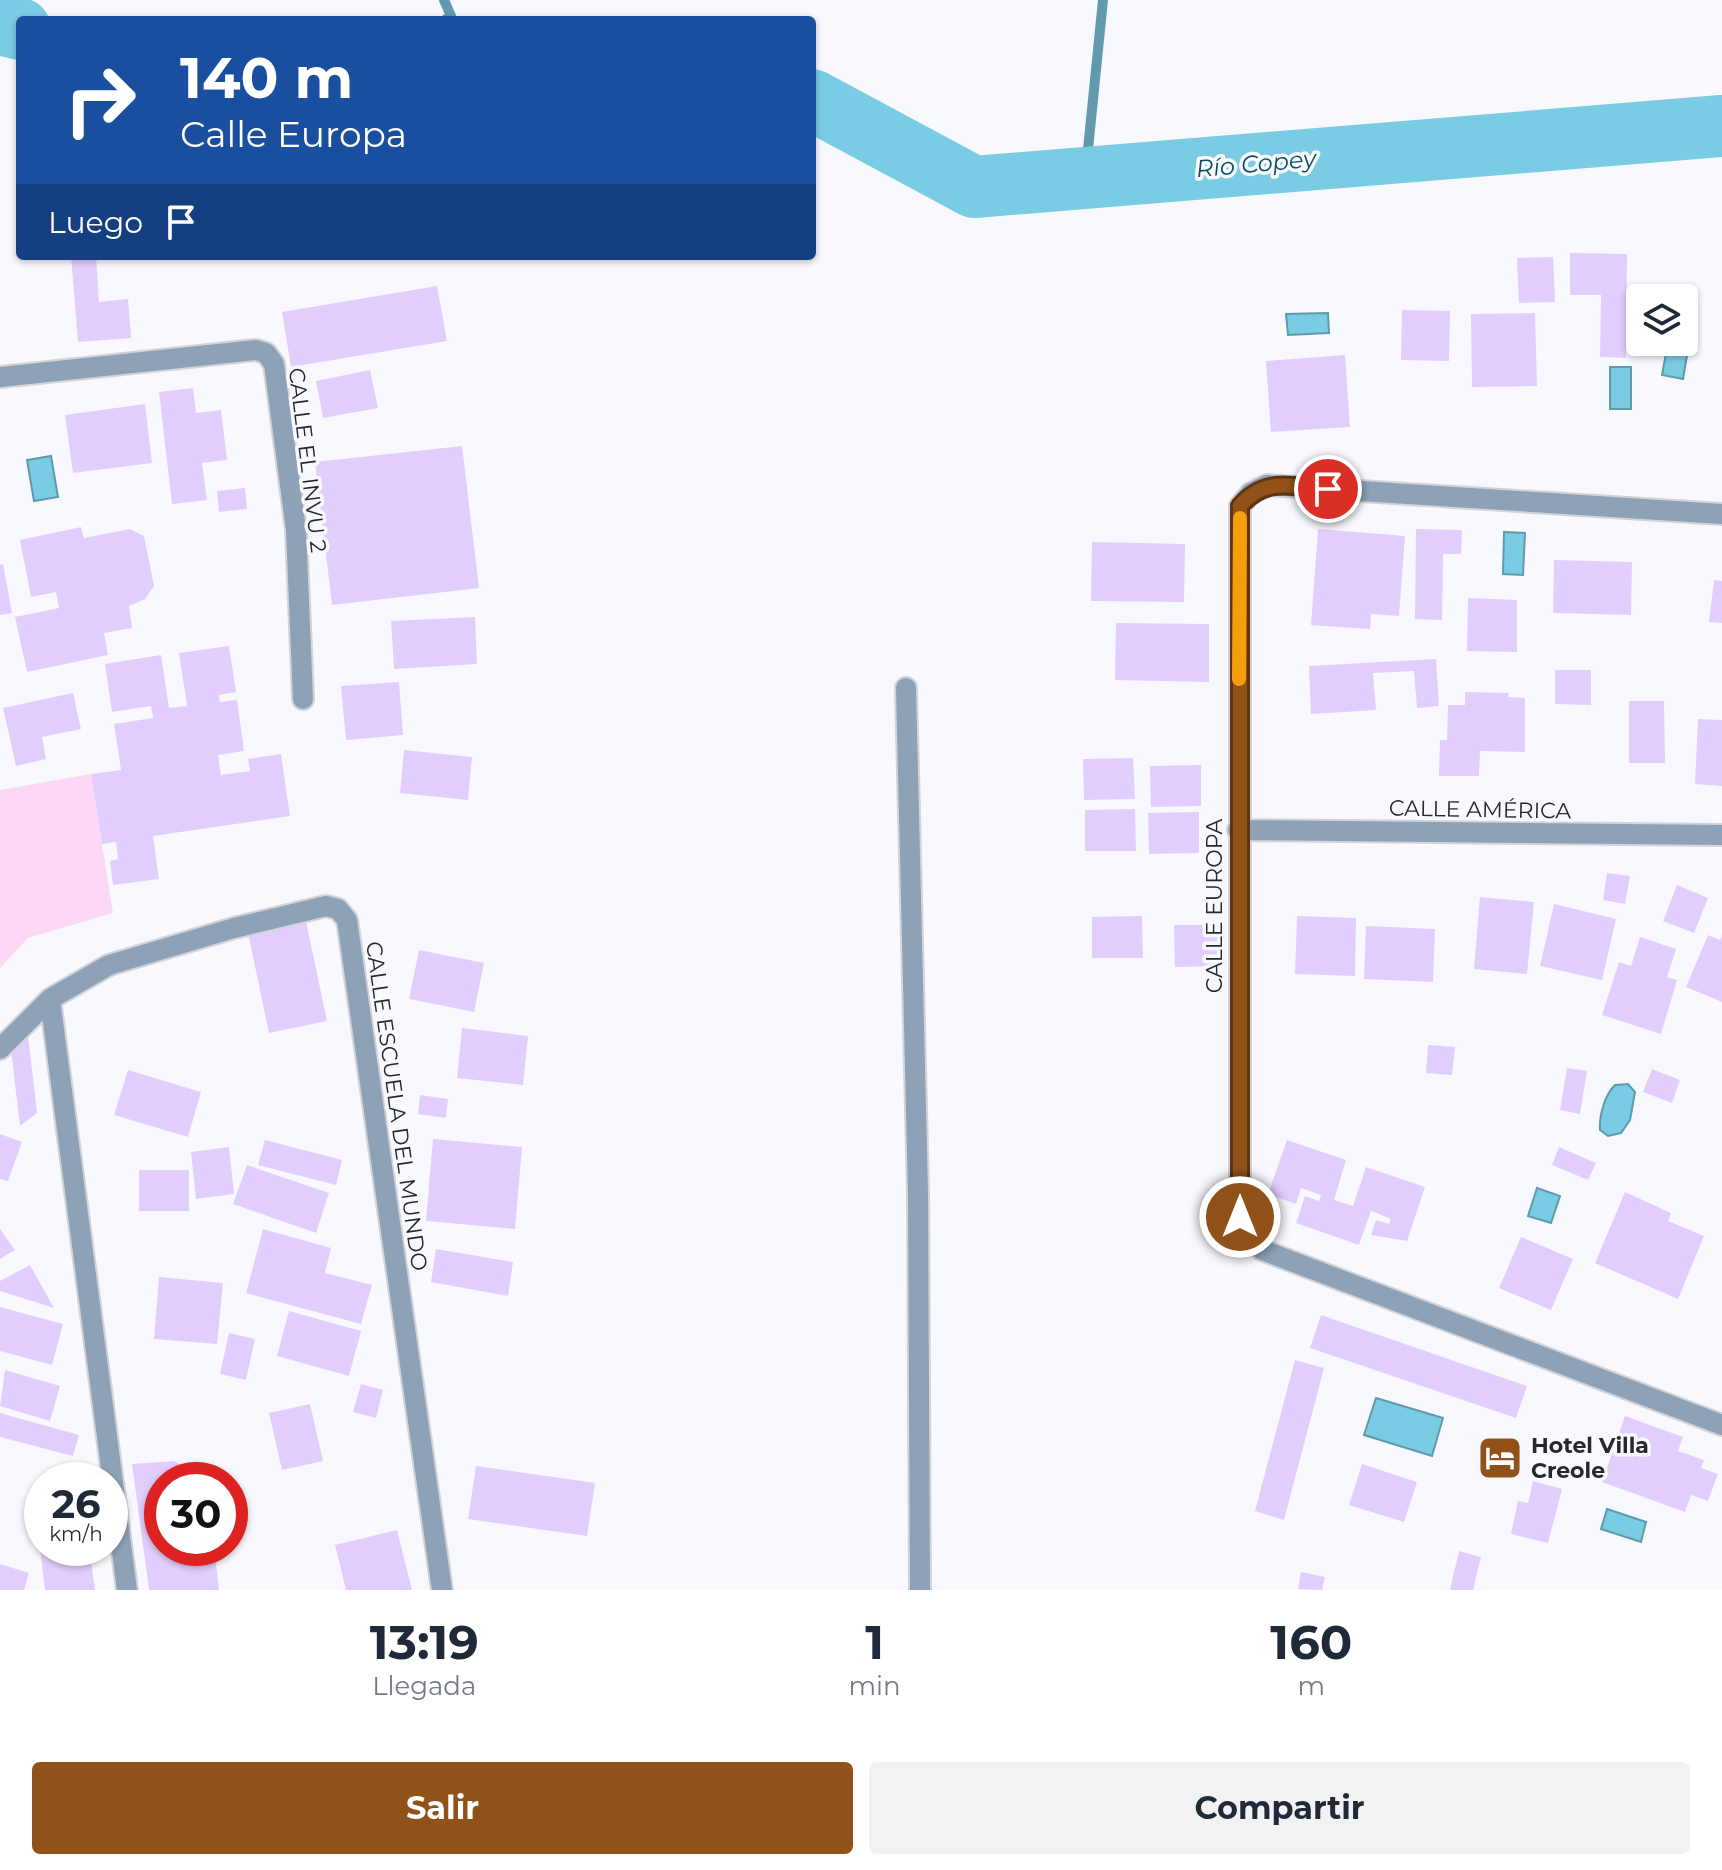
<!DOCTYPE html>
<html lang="es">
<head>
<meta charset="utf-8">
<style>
  body { margin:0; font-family:Montserrat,sans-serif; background:#f2f2f3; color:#1f2937; height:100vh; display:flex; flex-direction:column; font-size:30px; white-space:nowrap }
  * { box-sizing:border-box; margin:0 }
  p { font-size:26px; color:#747a83 }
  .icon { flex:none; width:44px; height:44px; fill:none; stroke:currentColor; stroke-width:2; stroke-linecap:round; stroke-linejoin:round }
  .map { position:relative; height:1590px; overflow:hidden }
  .side { display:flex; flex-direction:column; background:#fff; flex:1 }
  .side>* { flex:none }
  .banner { position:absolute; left:16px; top:16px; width:800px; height:244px; border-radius:8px; box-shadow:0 2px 6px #0004; background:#1a4fa0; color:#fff; overflow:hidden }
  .fabs { position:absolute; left:1626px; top:284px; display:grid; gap:16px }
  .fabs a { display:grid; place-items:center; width:72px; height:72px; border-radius:8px; background:#fff; box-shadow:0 2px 6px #0004; font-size:40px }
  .speed { position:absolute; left:24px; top:1462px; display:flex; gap:16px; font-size:40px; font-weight:700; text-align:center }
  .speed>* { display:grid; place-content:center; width:104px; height:104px; border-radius:50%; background:#fff; box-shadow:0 2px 6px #0004; line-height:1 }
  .speed small { font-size:20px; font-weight:400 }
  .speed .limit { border:12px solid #d22; background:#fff; color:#111 }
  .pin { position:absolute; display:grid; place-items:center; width:68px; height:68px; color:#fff; margin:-34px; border:4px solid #fff; border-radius:50%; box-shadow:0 2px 8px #0007 }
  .me { position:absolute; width:88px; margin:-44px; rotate:0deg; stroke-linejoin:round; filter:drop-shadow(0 0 6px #0008) }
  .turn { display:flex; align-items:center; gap:28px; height:168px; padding:0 32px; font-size:36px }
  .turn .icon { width:104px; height:104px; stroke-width:2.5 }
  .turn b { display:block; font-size:56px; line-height:68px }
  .then { display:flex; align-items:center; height:76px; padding:0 32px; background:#0003; gap:16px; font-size:30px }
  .eta { display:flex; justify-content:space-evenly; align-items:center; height:136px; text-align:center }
  .eta b { font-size:48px; font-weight:700; line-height:56px }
  .cta { display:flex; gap:16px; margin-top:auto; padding:16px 32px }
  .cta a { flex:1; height:92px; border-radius:8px; background:#915219; color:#fff; font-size:32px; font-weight:700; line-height:92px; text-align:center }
  .cta a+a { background:#f2f2f3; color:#1f2937 }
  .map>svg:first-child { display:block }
  .green { fill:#fdd8f6 }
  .water { fill:#7acbe4; stroke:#619aac; stroke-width:2 }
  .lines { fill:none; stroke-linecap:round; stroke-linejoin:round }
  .stream { stroke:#619aac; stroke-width:10 }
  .river { stroke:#7acbe4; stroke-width:62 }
  .building { fill:#e2cefe }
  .minor-casing { stroke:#d3d3d8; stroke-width:24 }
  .minor { stroke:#8da2b7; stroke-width:20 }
  .route-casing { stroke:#5e3510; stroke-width:20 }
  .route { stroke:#915219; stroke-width:14 }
  .slow { stroke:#f59e0b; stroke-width:14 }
  .labels { text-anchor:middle; stroke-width:7; stroke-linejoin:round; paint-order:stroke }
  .street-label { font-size:22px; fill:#28282a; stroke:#f8f9fe }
  .poi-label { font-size:22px; font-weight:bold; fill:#28282a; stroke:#f8f9fe; text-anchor:start }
  .water-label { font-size:24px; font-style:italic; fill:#085162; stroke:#f8f9fe }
</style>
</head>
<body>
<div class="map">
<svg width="1722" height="1590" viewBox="0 0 1722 1590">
  <rect width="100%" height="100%" fill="#f8f9fe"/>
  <path class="green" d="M 91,774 L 113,913 L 28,938 L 0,968 L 0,790 Z"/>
  <path class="water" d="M 1328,313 L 1329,333 L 1288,335 L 1286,314 Z
    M 1684,337 L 1690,338 L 1683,379 L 1662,375 L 1668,342 L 1684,342 Z
    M 1610,367 L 1631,367 L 1631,409 L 1610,409 Z
    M 51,456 L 58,497 L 34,501 L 27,460 Z
    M 1504,532 L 1525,533 L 1523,575 L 1503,574 Z
    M 1628,1084 L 1635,1092 L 1630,1120 L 1621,1133 L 1608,1136 L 1600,1130 C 1599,1116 1605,1094 1615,1085 Z
    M 1537,1188 L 1560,1196 L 1551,1223 L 1528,1216 Z
    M 1376,1398 L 1443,1418 L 1432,1456 L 1364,1435 Z
    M 1607,1509 L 1646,1522 L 1641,1542 L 1601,1529 Z"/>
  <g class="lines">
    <path class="stream" d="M 444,0 L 451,16 L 445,20
      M 1085,179 L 1103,0"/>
    <path class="river" d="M 0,24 L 20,29
      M 812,100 L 974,187 L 1722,126"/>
  </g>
  <path class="building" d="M 1570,253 L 1627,254 L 1626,358 L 1600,357 L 1601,295 L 1570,295 Z
    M 71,256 L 96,256 L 99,302 L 128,299 L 131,338 L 78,342 Z
    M 1553,257 L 1555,302 L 1519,303 L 1517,258 Z
    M 437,286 L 447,341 L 291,367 L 282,312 Z
    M 1402,310 L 1450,311 L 1449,361 L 1401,360 Z
    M 1535,313 L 1537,386 L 1472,387 L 1471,314 Z
    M 1345,355 L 1350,427 L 1271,432 L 1266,361 Z
    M 370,370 L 378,408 L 323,418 L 316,381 Z
    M 193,388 L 196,413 L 221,410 L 227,460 L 202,463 L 207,500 L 172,504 L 159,392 Z
    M 145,404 L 152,463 L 73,473 L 65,415 Z
    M 462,446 L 479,588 L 332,605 L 315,462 Z
    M 245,488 L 247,509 L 219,512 L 217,491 Z
    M 81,527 L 84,538 L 130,529 L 144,536 L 154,586 L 145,599 L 129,606 L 132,628 L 104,633 L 108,655 L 27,672 L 15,617 L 59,608 L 56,592 L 31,597 L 20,540 Z
    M 1318,529 L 1405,536 L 1399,616 L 1371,614 L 1370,629 L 1311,625 Z
    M 1416,529 L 1462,530 L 1461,554 L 1443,554 L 1442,620 L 1415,619 Z
    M 1092,542 L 1185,544 L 1184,602 L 1091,601 Z
    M 1554,560 L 1632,562 L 1631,615 L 1553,613 Z
    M 3,564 L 12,613 L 0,615 L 0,565 Z
    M 1714,580 L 1722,581 L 1722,623 L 1709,622 Z
    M 1468,598 L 1517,600 L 1517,652 L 1467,651 Z
    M 475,617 L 477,664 L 394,669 L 391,621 Z
    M 1116,623 L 1209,624 L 1209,682 L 1115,680 Z
    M 229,646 L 236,692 L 219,695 L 220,702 L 237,700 L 244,751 L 218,755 L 221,775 L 250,771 L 248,759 L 281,754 L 290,816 L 153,836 L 159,879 L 113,885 L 110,861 L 118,859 L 116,842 L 102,844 L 91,774 L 121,770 L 114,724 L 153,718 L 151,706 L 112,712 L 105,664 L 161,655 L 169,708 L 187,706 L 179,653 Z
    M 1436,659 L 1439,706 L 1417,708 L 1414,671 L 1373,673 L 1376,710 L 1311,714 L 1309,666 Z
    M 1555,670 L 1591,670 L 1591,705 L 1555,704 Z
    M 399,682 L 403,735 L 346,740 L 341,686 Z
    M 1465,692 L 1509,693 L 1508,697 L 1525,698 L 1525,752 L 1480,751 L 1479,776 L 1439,776 L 1440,740 L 1447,740 L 1448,705 L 1465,705 Z
    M 73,693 L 81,729 L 42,737 L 46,759 L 16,766 L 3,708 Z
    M 1629,701 L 1664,701 L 1665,763 L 1629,763 Z
    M 1698,719 L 1722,720 L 1722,786 L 1695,784 Z
    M 404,750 L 472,757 L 468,800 L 400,793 Z
    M 1133,758 L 1135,799 L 1084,800 L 1083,759 Z
    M 1201,765 L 1201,806 L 1151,807 L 1150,766 Z
    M 1135,809 L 1136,851 L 1085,851 L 1085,810 Z
    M 1199,812 L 1199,853 L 1149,854 L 1148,813 Z
    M 1607,873 L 1630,876 L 1625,904 L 1603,900 Z
    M 1677,885 L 1708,898 L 1694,933 L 1663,921 Z
    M 1480,897 L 1534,902 L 1527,974 L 1474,969 Z
    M 1554,904 L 1616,919 L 1602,980 L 1540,966 Z
    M 1142,916 L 1143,958 L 1092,958 L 1092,917 Z
    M 1297,916 L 1356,918 L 1355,976 L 1295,974 Z
    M 306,921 L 327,1021 L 269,1033 L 248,933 Z
    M 1174,925 L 1224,925 L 1226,966 L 1175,967 Z
    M 1366,926 L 1435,929 L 1433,982 L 1364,979 Z
    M 1708,935 L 1720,940 L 1722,935 L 1722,1002 L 1686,987 Z
    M 1640,937 L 1676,949 L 1667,977 L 1677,980 L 1661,1034 L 1602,1015 L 1619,962 L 1631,966 Z
    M 419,950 L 484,963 L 474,1012 L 409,999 Z
    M 462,1028 L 528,1036 L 523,1085 L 457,1078 Z
    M 28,1035 L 37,1113 L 20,1126 L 11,1050 Z
    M 1428,1045 L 1455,1047 L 1452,1075 L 1426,1073 Z
    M 1567,1068 L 1587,1071 L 1580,1114 L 1560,1110 Z
    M 1652,1069 L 1680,1080 L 1672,1103 L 1643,1092 Z
    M 128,1070 L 201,1092 L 188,1137 L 114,1115 Z
    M 420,1095 L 448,1099 L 446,1118 L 418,1114 Z
    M 0,1134 L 22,1142 L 8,1181 L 0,1179 Z
    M 433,1139 L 522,1147 L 515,1229 L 426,1221 Z
    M 265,1140 L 342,1160 L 336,1185 L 258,1165 Z
    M 1287,1140 L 1346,1160 L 1334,1200 L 1353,1206 L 1366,1167 L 1425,1187 L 1407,1241 L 1371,1235 L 1376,1220 L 1389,1224 L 1391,1219 L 1371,1211 L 1359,1245 L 1296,1223 L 1305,1196 L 1319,1201 L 1321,1195 L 1301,1188 L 1296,1204 L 1268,1194 Z
    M 229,1147 L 234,1194 L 196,1199 L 191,1152 Z
    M 1559,1147 L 1596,1163 L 1588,1180 L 1552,1165 Z
    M 247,1165 L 329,1193 L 316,1233 L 233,1204 Z
    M 139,1170 L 189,1170 L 189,1211 L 139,1211 Z
    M 1625,1192 L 1671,1213 L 1668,1221 L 1704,1236 L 1678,1299 L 1595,1263 Z
    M 0,1229 L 15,1250 L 0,1259 Z
    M 263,1229 L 331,1248 L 325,1273 L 372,1285 L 361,1324 L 246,1293 Z
    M 1521,1237 L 1573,1259 L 1551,1310 L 1499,1288 Z
    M 436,1249 L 513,1262 L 508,1296 L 431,1282 Z
    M 30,1265 L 54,1308 L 0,1291 L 0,1281 Z
    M 159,1277 L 223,1283 L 217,1344 L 154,1339 Z
    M 0,1307 L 63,1324 L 52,1365 L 0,1351 Z
    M 289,1311 L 361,1331 L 349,1376 L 277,1356 Z
    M 1321,1315 L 1527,1386 L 1516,1418 L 1310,1348 Z
    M 229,1333 L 255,1339 L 246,1380 L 220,1374 Z
    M 1295,1360 L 1324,1368 L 1284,1520 L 1255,1511 Z
    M 5,1370 L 60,1386 L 50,1421 L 0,1406 Z
    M 361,1384 L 383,1390 L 376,1418 L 353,1412 Z
    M 310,1404 L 323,1461 L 282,1470 L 269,1413 Z
    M 0,1413 L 79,1435 L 73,1456 L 0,1437 Z
    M 1625,1416 L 1683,1437 L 1678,1451 L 1704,1460 L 1701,1468 L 1718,1474 L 1708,1501 L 1691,1495 L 1685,1512 L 1602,1482 Z
    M 174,1461 L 204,1480 L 162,1480 L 162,1548 L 214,1548 L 219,1590 L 149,1590 L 132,1464 Z
    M 1362,1464 L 1417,1482 L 1404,1522 L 1349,1505 Z
    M 476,1466 L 595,1483 L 587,1536 L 468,1519 Z
    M 1533,1481 L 1562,1489 L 1548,1543 L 1511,1534 L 1518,1501 L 1528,1503 Z
    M 397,1530 L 412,1590 L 346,1590 L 335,1545 Z
    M 42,1531 L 42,1548 L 89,1548 L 95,1590 L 45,1590 L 38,1532 Z
    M 1459,1551 L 1481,1557 L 1473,1590 L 1450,1590 Z
    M 0,1564 L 29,1573 L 24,1590 L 0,1590 Z
    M 1301,1572 L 1325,1577 L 1322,1590 L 1298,1589 Z"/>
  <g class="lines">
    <g class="minor-casing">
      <path id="minor" d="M 0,377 L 256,350 L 266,353 L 274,364 L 296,530 L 303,699
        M 1722,514 L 1267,485 L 1251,493 L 1240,506 L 1240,1217 L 1248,1235 L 1262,1250 L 1722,1425
        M 906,688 L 918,1193 L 920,1590
        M 1238,830 L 1722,835
        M 50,999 L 127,1590
        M 0,1049 L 50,999 L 109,965 L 234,928 L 326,906 L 338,909 L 347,920 L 442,1590"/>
    </g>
    <use href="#minor" class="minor"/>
  </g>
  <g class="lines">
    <g class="route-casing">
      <path id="route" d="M 1240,1217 L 1240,506 C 1266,476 1292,487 1328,489"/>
    </g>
    <use href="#route" class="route"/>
    <path class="slow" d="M 1239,679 L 1240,518"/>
  </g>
  <defs>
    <g id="hotel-square" transform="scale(2.3)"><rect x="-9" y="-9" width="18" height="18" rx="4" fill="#915219" stroke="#f8f9fe"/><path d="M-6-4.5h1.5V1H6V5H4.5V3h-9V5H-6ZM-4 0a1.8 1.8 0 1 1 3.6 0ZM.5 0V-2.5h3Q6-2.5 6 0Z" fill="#fff"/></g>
  </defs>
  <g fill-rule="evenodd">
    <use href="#hotel-square" x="1500" y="1458"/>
  </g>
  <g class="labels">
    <g class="street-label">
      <text transform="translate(308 460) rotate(83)" y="8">CALLE EL INVU 2</text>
      <text transform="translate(1480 809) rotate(1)" y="8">CALLE AMÉRICA</text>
      <text transform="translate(1214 906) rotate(-90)" y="8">CALLE EUROPA</text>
      <text transform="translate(397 1106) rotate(82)" y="8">CALLE ESCUELA DEL MUNDO</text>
    </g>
    <g class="poi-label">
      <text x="1531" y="1453">Hotel Villa<tspan x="1531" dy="25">Creole</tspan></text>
    </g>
    <g class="water-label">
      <text transform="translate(1256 164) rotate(-5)" y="8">Río Copey</text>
    </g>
  </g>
</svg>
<div class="fabs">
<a><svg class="icon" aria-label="layers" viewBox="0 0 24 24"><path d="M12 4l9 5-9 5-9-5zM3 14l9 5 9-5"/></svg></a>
</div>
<div class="speed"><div>26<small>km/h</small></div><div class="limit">30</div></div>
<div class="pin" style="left:1328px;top:489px;background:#d93025"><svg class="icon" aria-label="arrive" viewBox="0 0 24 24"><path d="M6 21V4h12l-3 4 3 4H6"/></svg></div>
<svg class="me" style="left:1240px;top:1217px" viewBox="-20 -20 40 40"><circle r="17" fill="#915219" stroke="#fff" stroke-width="3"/><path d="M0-11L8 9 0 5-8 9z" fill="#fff"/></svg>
<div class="banner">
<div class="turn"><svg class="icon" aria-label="right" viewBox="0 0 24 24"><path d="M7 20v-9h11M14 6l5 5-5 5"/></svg><div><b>140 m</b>Calle Europa</div></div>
<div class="then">Luego<svg class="icon" aria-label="arrive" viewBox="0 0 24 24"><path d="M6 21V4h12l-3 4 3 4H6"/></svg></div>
</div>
</div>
<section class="side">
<div class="eta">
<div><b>13:19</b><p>Llegada</p></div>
<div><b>1</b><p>min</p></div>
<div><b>160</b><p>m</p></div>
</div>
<div class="cta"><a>Salir</a><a>Compartir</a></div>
</section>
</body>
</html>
